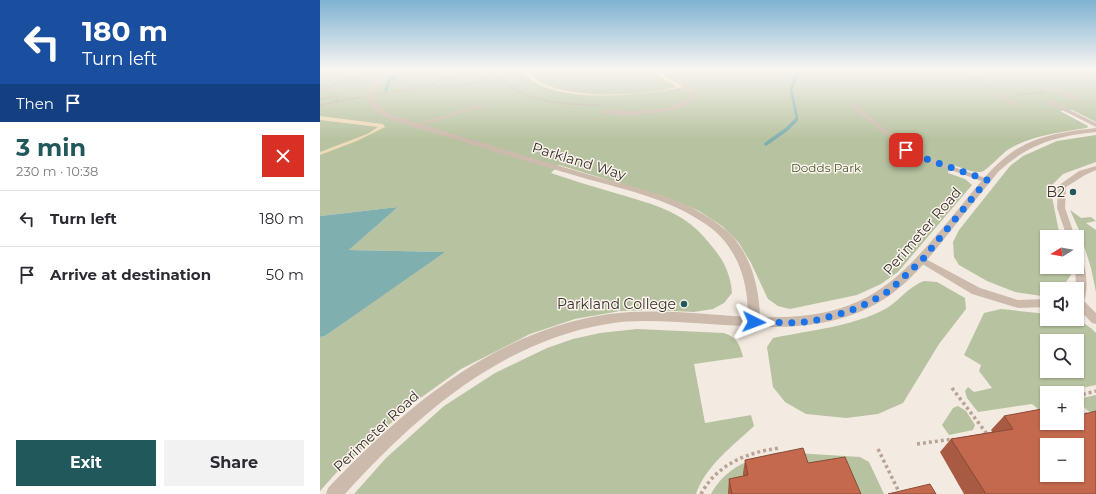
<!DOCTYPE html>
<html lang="en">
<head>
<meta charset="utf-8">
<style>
  body { margin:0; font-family:Montserrat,sans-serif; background:#f2f2f3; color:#2b2b33; height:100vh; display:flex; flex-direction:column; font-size:15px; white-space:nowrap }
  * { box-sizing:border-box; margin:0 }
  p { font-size:13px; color:#7c7c81 }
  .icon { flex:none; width:22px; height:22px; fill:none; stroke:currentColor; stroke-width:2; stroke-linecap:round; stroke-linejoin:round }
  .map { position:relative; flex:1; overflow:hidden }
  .side { display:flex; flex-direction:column; background:#fff; width:320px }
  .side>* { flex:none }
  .hud { background:#1a4fa0; color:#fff; overflow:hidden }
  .needle { width:26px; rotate:259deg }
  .tools { position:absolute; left:720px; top:230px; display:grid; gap:8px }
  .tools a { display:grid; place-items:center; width:44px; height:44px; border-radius:0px; background:#fff; box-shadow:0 1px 3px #0004; font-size:20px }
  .pin { position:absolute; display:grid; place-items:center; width:34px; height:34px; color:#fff; margin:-17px; border-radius:8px; box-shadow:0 2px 6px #0006 }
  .me { position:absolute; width:44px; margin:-22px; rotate:93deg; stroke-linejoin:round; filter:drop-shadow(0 0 3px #0008) }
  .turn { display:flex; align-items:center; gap:14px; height:84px; padding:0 16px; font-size:18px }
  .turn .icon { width:52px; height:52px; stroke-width:2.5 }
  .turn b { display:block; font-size:28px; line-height:34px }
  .then { display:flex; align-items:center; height:38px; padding:0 16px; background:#0003; gap:8px; font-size:15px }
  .round { display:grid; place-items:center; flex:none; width:42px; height:42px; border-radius:0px; background:#f2f2f3 }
  .overview { display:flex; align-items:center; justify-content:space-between; height:68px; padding:0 16px }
  h1 { font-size:24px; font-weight:700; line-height:30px; color:#20585b }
  .cta { display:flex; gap:8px; margin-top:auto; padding:8px 16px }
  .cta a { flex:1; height:46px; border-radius:0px; background:#20585b; color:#fff; font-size:16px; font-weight:700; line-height:46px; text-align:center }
  .cta a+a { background:#f2f2f3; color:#2b2b33 }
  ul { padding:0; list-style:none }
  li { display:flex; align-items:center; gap:12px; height:56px; padding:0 16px; border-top:1px solid #e1e1e2 }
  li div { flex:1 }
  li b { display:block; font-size:15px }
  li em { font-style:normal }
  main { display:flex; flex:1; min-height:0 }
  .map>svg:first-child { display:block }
  .green { fill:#b7c3a0; fill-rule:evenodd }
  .sand { fill:#eddab9 }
  .water { fill:#80afb0 }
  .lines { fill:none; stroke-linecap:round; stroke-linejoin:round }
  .stream-far1 { stroke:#80afb0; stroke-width:2.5 }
  .stream { stroke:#80afb0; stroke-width:3.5 }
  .path-far1 { stroke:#b8a496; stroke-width:1.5; stroke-dasharray:1 1; stroke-linecap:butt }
  .path { stroke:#b8a496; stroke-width:3.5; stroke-dasharray:3 3; stroke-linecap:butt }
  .lane { fill:#ccbaac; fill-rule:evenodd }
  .street { fill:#ccbaac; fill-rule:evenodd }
  .wall { fill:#a95a42 }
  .building { fill:#c4694d; stroke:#894a36; fill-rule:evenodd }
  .route { stroke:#1a73e8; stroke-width:7; stroke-dasharray:0 12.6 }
  .poi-dot { fill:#20585b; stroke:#faf4ed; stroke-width:1.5 }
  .labels { text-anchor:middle; stroke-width:3; stroke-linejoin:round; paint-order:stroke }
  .far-park-label { font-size:12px; fill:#49582f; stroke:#faf4ed }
  .street-label { font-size:14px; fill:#3a2f2b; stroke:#faf4ed }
  .poi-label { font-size:14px; fill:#3a2f2b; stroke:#faf4ed; text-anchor:end }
</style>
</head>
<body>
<main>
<section class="side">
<div class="hud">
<div class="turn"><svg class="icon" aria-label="left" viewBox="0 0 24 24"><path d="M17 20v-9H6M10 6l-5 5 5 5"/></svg><div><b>180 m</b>Turn left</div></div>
<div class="then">Then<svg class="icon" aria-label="arrive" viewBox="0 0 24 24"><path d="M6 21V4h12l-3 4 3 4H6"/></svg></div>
</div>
<div class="overview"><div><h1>3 min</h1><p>230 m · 10:38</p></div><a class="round" style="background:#d93025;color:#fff"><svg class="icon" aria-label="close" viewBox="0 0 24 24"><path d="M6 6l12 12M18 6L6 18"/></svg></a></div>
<ul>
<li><svg class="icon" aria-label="left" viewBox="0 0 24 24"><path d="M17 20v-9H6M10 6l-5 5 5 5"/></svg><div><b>Turn left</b></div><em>180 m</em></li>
<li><svg class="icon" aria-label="arrive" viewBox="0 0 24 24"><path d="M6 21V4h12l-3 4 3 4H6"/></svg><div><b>Arrive at destination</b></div><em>50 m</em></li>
</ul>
<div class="cta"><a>Exit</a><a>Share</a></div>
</section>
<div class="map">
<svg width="776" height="494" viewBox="0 0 776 494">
  <rect width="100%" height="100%" fill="#f3eae1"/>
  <path class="green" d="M 0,70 L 776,70 L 776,122 L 752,110 L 740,111 L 768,126 L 767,128 C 742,132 712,135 689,149 C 682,153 667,171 661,172 C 651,173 640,167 631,164 L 628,173 L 645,179 L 652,185 L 578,272 L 561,284 L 537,295 L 470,309 L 458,306 L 448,299 L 431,263 L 419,243 L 402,226 L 379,211 L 345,197 L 239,165 L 231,173 C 252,180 274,187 295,193 C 338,206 366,211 394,249 C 405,262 411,277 412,293 L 404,303 L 393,309 L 374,312 L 331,310 L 300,311 L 255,319 L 210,334 L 141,369 L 92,404 L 16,473 L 0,491 L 0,337 L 5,336 L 124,252 L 29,250 L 78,207 L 0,216 Z
    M 776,135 L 776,162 L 743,174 L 730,187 L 740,237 L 727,237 L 727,267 L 749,267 L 751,275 L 742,288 L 727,289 L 727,294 L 722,296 L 695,292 L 667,281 L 639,265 L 634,257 L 633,242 L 639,230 L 690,166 L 703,156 L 737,141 Z
    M 750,210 L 761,218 L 771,217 L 776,221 L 766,223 L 776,230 L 776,292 L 771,268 L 759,230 Z
    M 604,281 L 617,282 L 645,298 L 646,309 L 619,344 L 583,403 L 558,414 L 526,418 L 486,414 L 465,402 L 453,387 L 447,347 L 453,338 C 491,330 532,327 567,308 C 580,300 588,287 604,281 Z
    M 681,309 L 727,314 L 727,319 C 746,319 762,317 776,333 L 776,385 L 757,389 L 752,393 L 727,393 L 727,412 L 724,414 L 712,404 L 658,412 L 647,398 L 645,391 L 648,387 L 654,392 L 672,388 L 659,371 L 661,365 L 644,355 L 664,313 ZM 727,341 L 757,341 L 757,371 L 727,371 Z
    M 317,329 L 404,333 C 417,337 420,345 423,357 L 374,364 L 385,423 L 431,415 L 434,426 C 413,446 386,465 376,494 L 34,494 L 66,458 L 124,406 L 175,373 L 227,348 L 253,339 L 280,333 Z
    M 776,395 L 776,414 L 768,411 L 762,405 L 762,398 Z
    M 638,406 L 646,411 L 655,425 L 653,430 L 629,435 L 622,425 L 633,408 Z
    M 460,452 L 540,457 L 549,462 L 564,494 L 528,494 L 426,488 L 408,492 L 408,494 L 391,494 C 406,467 432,457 460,452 Z"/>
  <path class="sand" d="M 227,70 L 232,70 L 210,74 C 237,102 321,96 357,87 L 331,70 L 335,70 L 363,87 C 326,95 232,106 205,74 Z
    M 0,116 L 63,124 L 65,127 L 37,141 L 0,155 L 0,152 L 47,134 L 58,127 L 0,120 Z"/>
  <path class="water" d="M 78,207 L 29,250 L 125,252 L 5,336 L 0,337 L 0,216 Z"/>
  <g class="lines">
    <path class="stream-far1" d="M 66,90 L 69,81 L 82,70
      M 475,121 L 477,118 L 471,90 L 478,70"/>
    <path class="stream" d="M 446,144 L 467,129 L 476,120"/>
    <path class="path-far1" d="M 174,70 C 199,104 240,104 279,105
      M 641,70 L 670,86
      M 153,73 L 177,73 C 161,84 130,90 111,85 L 123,79 Z
      M 177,73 L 199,70
      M 0,91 L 53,70
      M 60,94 L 111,85
      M 696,95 L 725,92
      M 0,99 L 16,96 L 16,102
      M 0,105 L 41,97"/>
    <path class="path" d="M 632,388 L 667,434
      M 757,396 L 776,391
      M 757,404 L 767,415
      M 597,444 L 633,439
      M 558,449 L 580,494
      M 381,494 C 397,464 428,452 460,448"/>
    <path class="lane" d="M 338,70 L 343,70 L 373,89 L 377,95 C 375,97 373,100 371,102 C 355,115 301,117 282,113 L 281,112 L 284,110 C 309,111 353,115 371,95 L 369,91 Z
      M 732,86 L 758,98 L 759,99 L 754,100 L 730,89 L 729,88 Z
      M 675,91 L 697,103 L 698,104 L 693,105 L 673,94 L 673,92 Z
      M 730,100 L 776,123 L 776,127 L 728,103 L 728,101 Z
      M 531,104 L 535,104 L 588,149 L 599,155 L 671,180 L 667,182 L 664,182 L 595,157 L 584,151 L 531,106 Z
      M 160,105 L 165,106 L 98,126 L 93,125 Z
      M 776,166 L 776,170 L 765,175 L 746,187 L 745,208 L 755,237 L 747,237 L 737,208 L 738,186 L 759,171 Z
      M 757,254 L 762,257 C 766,271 769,286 764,301 L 776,313 L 776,324 L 772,323 L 757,307 L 755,267 L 757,267 Z
      M 602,257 L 660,288 L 698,300 L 727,299 L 727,307 L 698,308 L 652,294 L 599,262 L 597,260 L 599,258 Z"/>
    <path class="street" d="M 66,70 L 72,70 C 65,78 50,87 54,99 C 59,115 93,122 107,126 C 158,142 209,157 260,172 C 310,187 368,196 408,232 C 431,254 439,286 440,317 C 547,320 577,283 641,206 C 657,186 673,165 695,150 C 719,135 748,131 776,128 L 776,132 C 736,136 709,144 679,171 C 666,187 653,203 640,219 C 615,250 591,285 556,304 C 494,338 424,325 357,322 C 334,321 310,320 287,324 C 180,342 96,416 25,494 L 6,494 L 8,488 C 84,408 175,330 289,314 C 335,308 382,314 428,317 C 428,281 418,247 387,225 C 349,198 301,189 257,176 C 212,163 167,149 121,135 C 102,129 65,122 52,107 C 40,92 56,79 66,70 Z"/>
  </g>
  <path class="wall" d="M 684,416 L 727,423 L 776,494 L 644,494 L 620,452 L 631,439 L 672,432 L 671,430 Z
    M 425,460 L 488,463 L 541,494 L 408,494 L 408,492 L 409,479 L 423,476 L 423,473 Z"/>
  <path class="building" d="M 727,408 L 727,423 L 757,423 L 757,416 L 776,411 L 776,494 L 666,494 L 631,439 L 693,429 L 684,416 ZM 727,445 L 757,445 L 757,475 L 727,475 Z
    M 483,448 L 488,463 L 525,457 L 541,494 L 412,494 L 409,479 L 428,475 L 425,460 Z
    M 610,484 L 616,494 L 568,494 Z"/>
  <linearGradient id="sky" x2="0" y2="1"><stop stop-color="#7eb2d2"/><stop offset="0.5" stop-color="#faf6f2"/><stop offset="1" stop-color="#faf6f2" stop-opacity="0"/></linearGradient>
  <rect width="776" height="139" fill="url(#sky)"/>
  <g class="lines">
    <path class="route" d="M 434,322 L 478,323 L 497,320 L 527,312 L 550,302 L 569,291 L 602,260 L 667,180 L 598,156 L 586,150"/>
  </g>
  <g class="poi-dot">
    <circle cx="753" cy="192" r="4"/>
    <circle cx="364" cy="304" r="4"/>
  </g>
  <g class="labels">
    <g class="far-park-label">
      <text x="506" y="172">Dodds Park</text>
    </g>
    <g class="street-label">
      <text transform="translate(259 161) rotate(17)" y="5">Parkland Way</text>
      <text transform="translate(602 231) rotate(-49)" y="5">Perimeter Road</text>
      <text transform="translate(56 431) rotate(-43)" y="5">Perimeter Road</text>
    </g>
    <g class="poi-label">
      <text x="745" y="197">B2</text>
      <text x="356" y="309">Parkland College</text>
    </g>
  </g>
</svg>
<div class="tools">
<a><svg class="needle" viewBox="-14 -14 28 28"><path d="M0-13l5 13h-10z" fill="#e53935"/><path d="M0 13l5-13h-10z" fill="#7c7c81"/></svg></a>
<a><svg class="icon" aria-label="sound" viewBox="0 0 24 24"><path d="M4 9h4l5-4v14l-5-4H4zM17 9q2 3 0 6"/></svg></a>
<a><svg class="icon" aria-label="search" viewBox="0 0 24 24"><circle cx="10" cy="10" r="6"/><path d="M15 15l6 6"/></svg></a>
<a>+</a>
<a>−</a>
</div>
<div class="pin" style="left:586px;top:150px;background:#d93025"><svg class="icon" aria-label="arrive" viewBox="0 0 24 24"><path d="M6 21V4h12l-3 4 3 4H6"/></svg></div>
<svg class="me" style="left:434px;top:322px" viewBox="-20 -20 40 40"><path d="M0-17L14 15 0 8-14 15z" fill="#1a73e8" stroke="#fff" stroke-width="4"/></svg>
</div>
</main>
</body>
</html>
